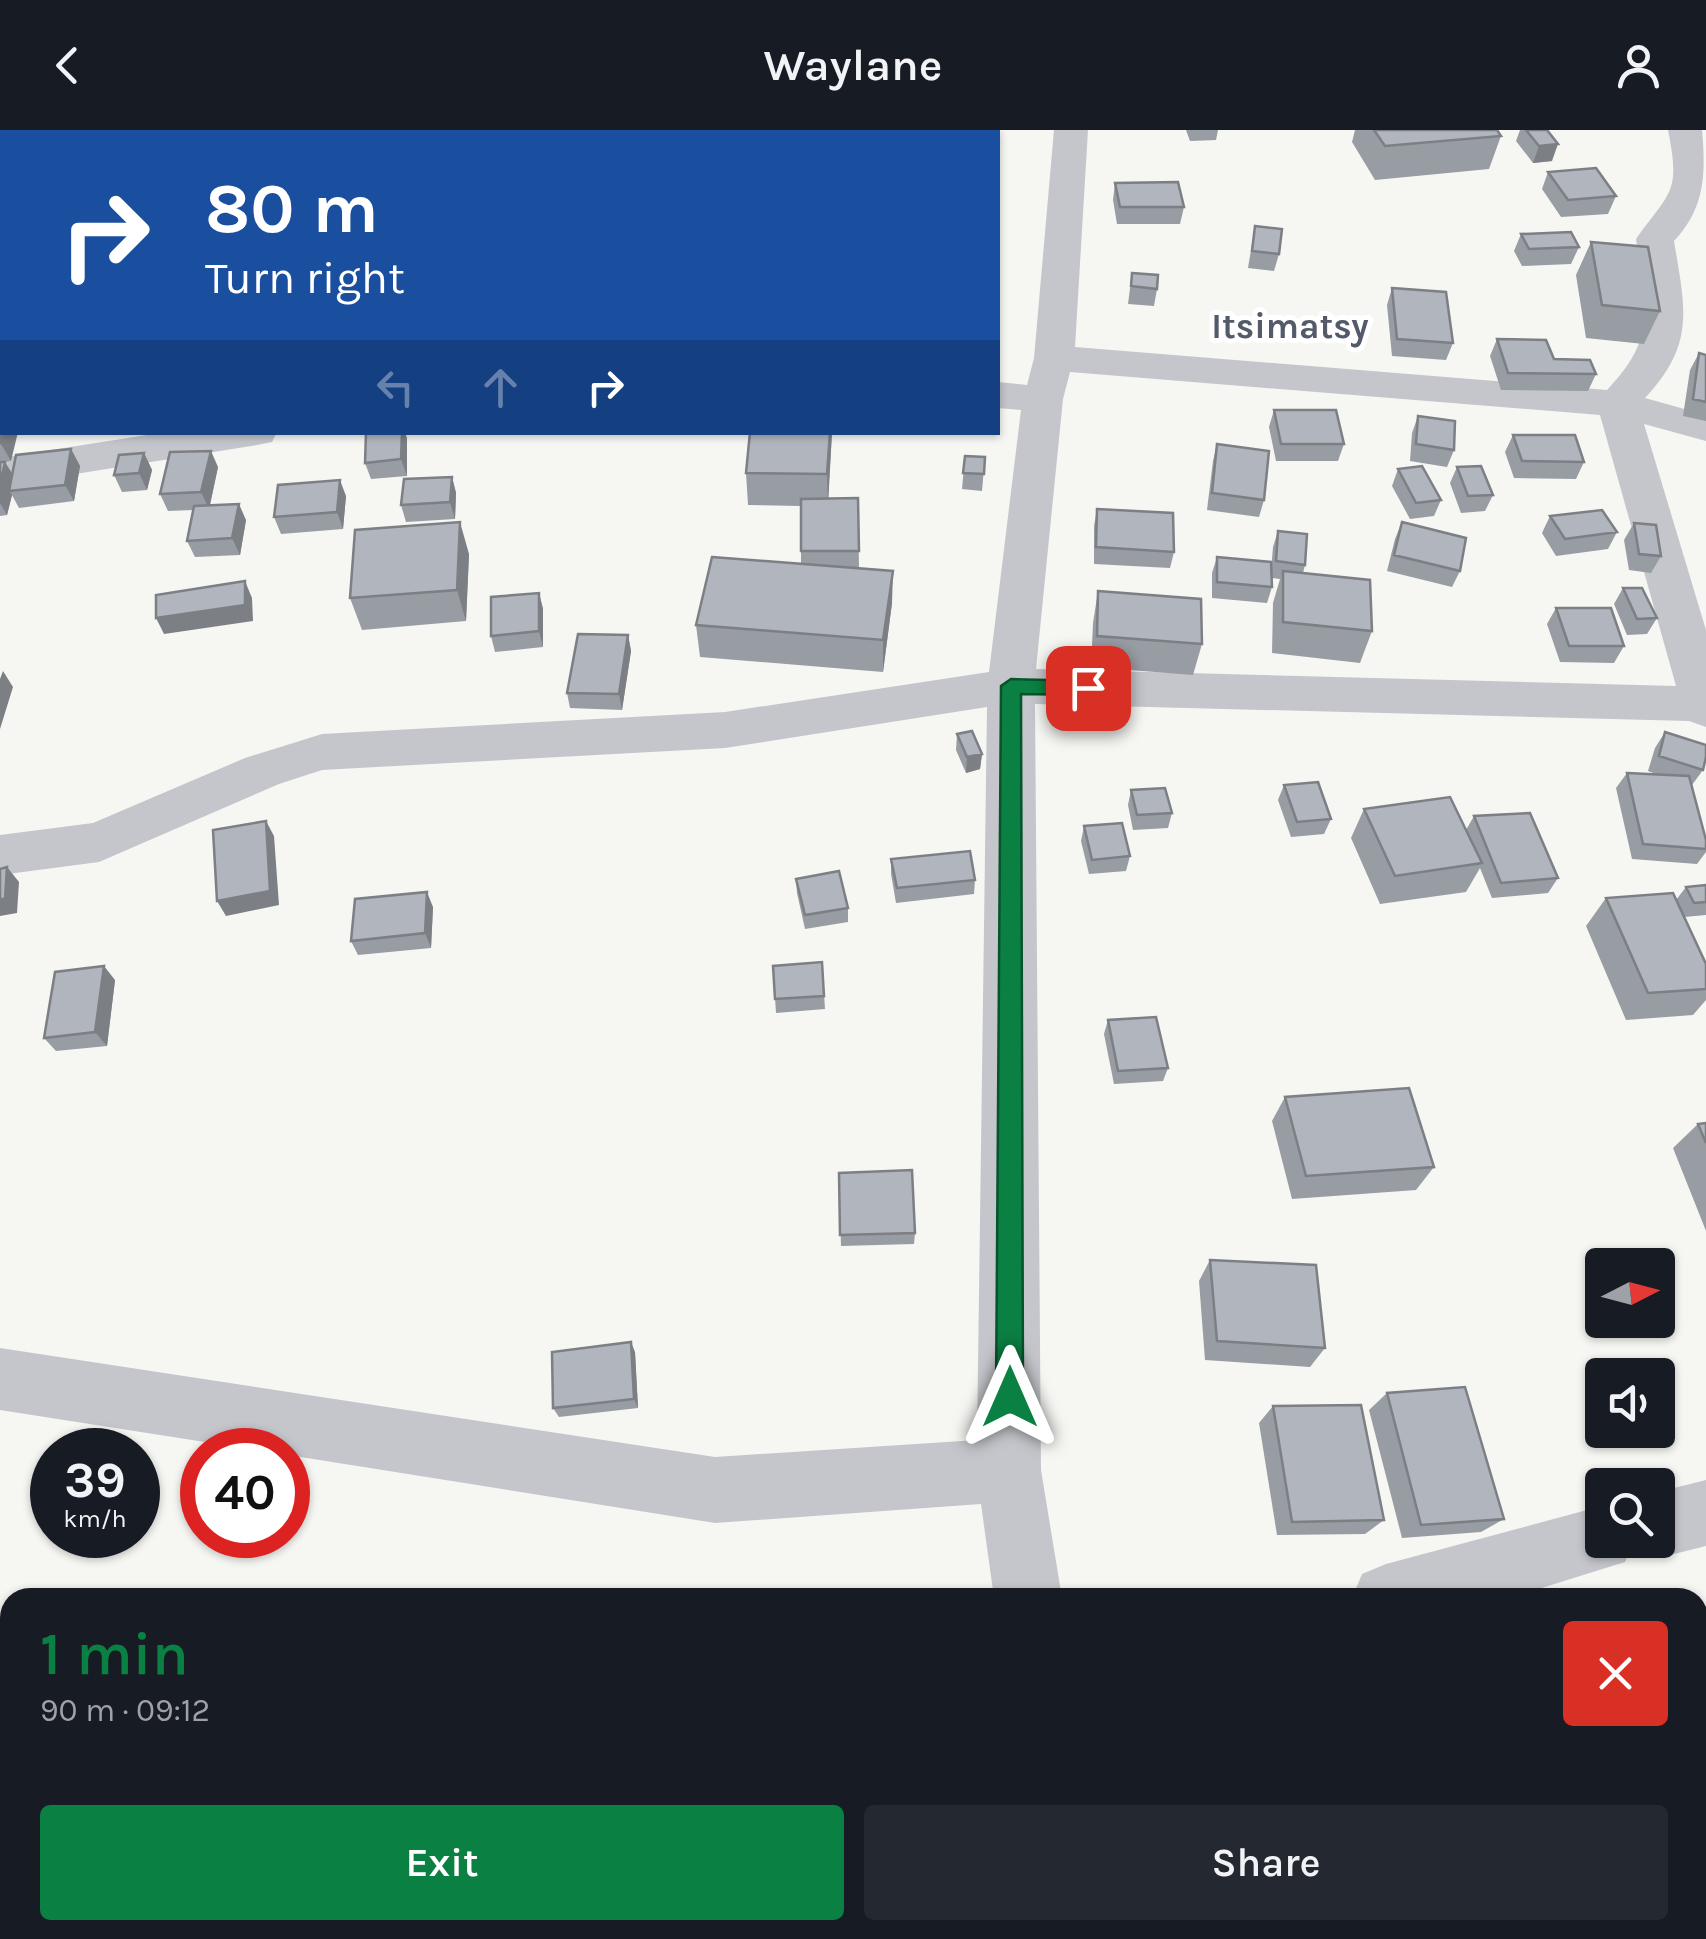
<!DOCTYPE html>
<html lang="en">
<head>
<meta charset="utf-8">
<style>
  body { margin:0; font-family:Karla,sans-serif; background:#242831; color:#f1f3f6; height:100vh; display:flex; flex-direction:column; font-size:38px; white-space:nowrap }
  * { box-sizing:border-box; margin:0 }
  p { font-size:32px; color:#9ea1a6 }
  .icon { flex:none; width:55px; height:55px; fill:none; stroke:currentColor; stroke-width:2; stroke-linecap:round; stroke-linejoin:round }
  .map { position:relative; flex:1; overflow:hidden }
  .details { position:absolute; left:0px; top:1458px; width:1708px; height:352px; display:flex; flex-direction:column; background:#171b24; border-radius:30px 30px 0 0; box-shadow:0 2px 8px #0004 }
  .details>* { flex:none }
  .banner { position:absolute; left:0px; top:0px; width:1000px; height:305px; box-shadow:0 2px 8px #0004; background:#1a4fa0; color:#fff; overflow:hidden }
  .needle { width:65px; rotate:84deg }
  .buttons { position:absolute; left:1585px; top:1118px; display:grid; gap:20px }
  .buttons a { display:grid; place-items:center; width:90px; height:90px; border-radius:10px; background:#171b24; box-shadow:0 2px 8px #0004; font-size:50px }
  .speed { position:absolute; left:30px; top:1298px; display:flex; gap:20px; font-size:50px; font-weight:700; text-align:center }
  .speed>* { display:grid; place-content:center; width:130px; height:130px; border-radius:50%; background:#171b24; box-shadow:0 2px 8px #0004; line-height:1 }
  .speed small { font-size:25px; font-weight:400 }
  .speed .limit { border:15px solid #d22; background:#fff; color:#111 }
  .pin { position:absolute; display:grid; place-items:center; width:85px; height:85px; color:#fff; margin:-42px; border-radius:20px; box-shadow:0 5px 15px #0006 }
  .me { position:absolute; width:110px; margin:-55px; rotate:0deg; stroke-linejoin:round; filter:drop-shadow(0 0 8px #0008) }
  .turn { display:flex; align-items:center; gap:35px; height:210px; padding:0 40px; font-size:45px }
  .turn .icon { width:130px; height:130px; stroke-width:2.5 }
  .turn b { display:block; font-size:70px; line-height:85px }
  .lanes { display:flex; align-items:center; height:95px; padding:0 40px; background:#0003; justify-content:center; gap:50px; direction:ltr }
  .lanes .off { opacity:.35 }
  .round { display:grid; place-items:center; flex:none; width:105px; height:105px; border-radius:10px; background:#242831 }
  .head { display:flex; align-items:center; justify-content:space-between; height:170px; padding:0 40px }
  h1 { font-size:60px; font-weight:600; line-height:75px; color:#0b8043 }
  .action { display:flex; gap:20px; margin-top:auto; padding:20px 40px }
  .action a { flex:1; height:115px; border-radius:10px; background:#0b8043; color:#fff; font-size:40px; font-weight:600; line-height:115px; text-align:center }
  .action a+a { background:#242831; color:#f1f3f6 }
  header { display:flex; justify-content:space-between; align-items:center; height:130px; padding:0 40px; background:#171b24; font-size:45px; font-weight:600 }
  .map>svg:first-child { display:block }
  .lines { fill:none; stroke-linecap:round; stroke-linejoin:round }
  .minor { fill:#c4c6cb; fill-rule:evenodd }
  .wall { fill:#989ca3 }
  .shaded-wall { fill:#7c7f84 }
  .building { fill:#b1b5bd; stroke:#7c7f84; stroke-width:2.5 }
  .route { fill:#0b8043; stroke:#07532c; stroke-width:2.5 }
  .labels { text-anchor:middle; stroke-width:10; stroke-linejoin:round; paint-order:stroke }
  .far-district-label { font-size:35px; font-weight:bold; fill:#535b6a; stroke:#fff }
</style>
</head>
<body>
<header><svg class="icon" aria-label="back" viewBox="0 0 24 24"><path d="M15 5l-7 7 7 7"/></svg>Waylane<svg class="icon" aria-label="person" viewBox="0 0 24 24"><circle cx="12" cy="8" r="4"/><path d="M4 21q1-7 8-7t8 7"/></svg></header>
<div class="map">
<svg width="1706" height="1809" viewBox="0 0 1706 1809">
  <rect width="100%" height="100%" fill="#f6f7f3"/>
  <g class="lines">
    <path class="minor" d="M 1054,0 L 1088,0 L 1075,217 L 1607,260 C 1658,207 1646,176 1636,109 C 1670,61 1681,64 1668,0 L 1702,0 C 1706,44 1705,78 1674,111 C 1685,178 1696,214 1645,268 L 1706,285 L 1706,311 L 1644,294 L 1706,500 L 1706,597 L 1689,591 L 1035,574 L 1041,1340 L 1062,1468 L 994,1468 L 981,1374 L 715,1393 L 288,1325 L 288,1320 L 256,1320 L 0,1280 L 0,1218 L 715,1327 L 977,1310 L 987,577 L 725,618 L 322,640 L 279,654 L 99,732 L 0,745 L 0,705 L 93,693 L 245,628 L 322,604 L 725,582 L 989,542 L 1021,280 L 998,278 L 998,252 L 1027,255 L 1034,228 ZM 1070,242 L 1600,285 L 1676,556 L 1036,539 L 1063,269 Z
      M 0,85 L 2,85 L 2,107 L 0,107 Z
      M 166,302 L 277,302 L 272,312 L 257,315 L 0,356 L 0,328 Z
      M 1706,1350 L 1706,1416 L 1658,1428 L 1633,1414 L 1625,1432 L 1510,1468 L 1352,1468 L 1362,1444 L 1386,1434 L 1602,1376 L 1602,1410 L 1658,1410 L 1658,1362 Z
      M 1054,1800 L 1130,1800 L 1132,1809 L 1056,1809 Z"/>
  </g>
  <path class="wall" d="M 56,0 L 152,0 L 151,2 L 57,2 Z
    M 460,0 L 509,0 L 509,2 L 461,2 Z
    M 579,0 L 652,0 L 653,2 L 579,2 Z
    M 1186,0 L 1218,0 L 1216,10 L 1190,11 Z
    M 1355,0 L 1497,0 L 1501,6 L 1489,39 L 1375,50 L 1352,12 Z
    M 1520,0 L 1547,0 L 1552,31 L 1533,33 L 1516,11 Z
    M 0,31 L 2,31 L 2,58 L 0,58 Z
    M 1548,42 L 1616,66 L 1608,84 L 1561,87 L 1542,59 Z
    M 1115,53 L 1184,77 L 1180,94 L 1117,94 L 1113,70 Z
    M 1255,96 L 1279,124 L 1274,141 L 1248,138 Z
    M 1521,104 L 1579,117 L 1571,134 L 1522,136 L 1514,121 Z
    M 1591,112 L 1660,181 L 1644,214 L 1586,208 L 1576,145 Z
    M 1132,143 L 1157,159 L 1154,176 L 1128,174 Z
    M 1392,158 L 1453,213 L 1446,230 L 1392,226 L 1387,175 Z
    M 1497,209 L 1554,229 L 1596,244 L 1588,261 L 1501,260 L 1490,226 Z
    M 1699,223 L 1706,225 L 1706,291 L 1683,286 L 1690,240 Z
    M 1274,280 L 1344,314 L 1338,331 L 1276,331 L 1269,297 Z
    M 0,281 L 11,331 L 0,332 Z
    M 1418,286 L 1454,320 L 1447,337 L 1410,331 L 1412,303 Z
    M 366,302 L 405,302 L 407,309 L 407,346 L 371,349 L 365,333 Z
    M 750,302 L 832,302 L 828,369 L 858,368 L 859,438 L 848,438 L 892,473 L 883,542 L 700,527 L 696,495 L 801,434 L 801,376 L 748,375 L 746,343 Z
    M 1513,305 L 1584,332 L 1576,349 L 1514,348 L 1505,322 Z
    M 1217,314 L 1264,370 L 1259,387 L 1207,380 L 1213,331 Z
    M 71,319 L 80,336 L 74,371 L 19,378 L 12,365 L 7,385 L 0,386 L 0,332 L 12,344 Z
    M 144,323 L 152,340 L 147,360 L 122,362 L 114,345 Z
    M 965,326 L 985,327 L 982,361 L 962,359 Z
    M 218,337 L 210,375 L 246,390 L 240,425 L 195,427 L 187,411 L 193,380 L 168,381 L 160,364 Z
    M 1457,337 L 1493,365 L 1485,381 L 1461,383 L 1450,353 Z
    M 1398,339 L 1441,370 L 1434,386 L 1410,389 L 1392,356 Z
    M 452,347 L 456,363 L 455,389 L 406,392 L 401,375 Z
    M 346,366 L 343,399 L 281,404 L 274,387 Z
    M 1097,379 L 1174,422 L 1170,438 L 1094,434 L 1094,396 Z
    M 1550,386 L 1617,402 L 1608,419 L 1556,426 L 1542,403 Z
    M 1402,392 L 1460,441 L 1452,457 L 1387,441 L 1395,409 Z
    M 1634,393 L 1661,426 L 1651,443 L 1629,440 L 1624,410 Z
    M 1278,401 L 1305,435 L 1303,443 L 1372,501 L 1360,533 L 1272,523 L 1273,473 L 1280,449 L 1272,448 L 1272,457 L 1267,473 L 1212,468 L 1212,443 L 1217,427 L 1271,441 L 1273,417 Z
    M 469,424 L 466,491 L 362,500 L 350,468 Z
    M 1623,458 L 1657,488 L 1647,504 L 1627,505 L 1614,474 Z
    M 1098,461 L 1202,514 L 1193,545 L 1091,537 L 1093,493 Z
    M 539,463 L 543,479 L 543,517 L 495,522 L 491,506 Z
    M 1556,478 L 1624,516 L 1614,533 L 1560,532 L 1547,494 Z
    M 628,505 L 631,521 L 622,580 L 570,578 L 567,563 Z
    M 1665,602 L 1703,640 L 1692,655 L 1706,710 L 1706,722 L 1697,734 L 1632,729 L 1616,658 L 1627,643 L 1659,645 L 1648,641 L 1655,618 Z
    M 957,604 L 982,624 L 980,639 L 966,643 L 956,620 Z
    M 1284,655 L 1331,689 L 1324,704 L 1291,707 L 1278,670 Z
    M 1131,660 L 1172,683 L 1168,698 L 1133,700 L 1128,675 Z
    M 1364,679 L 1466,700 L 1474,686 L 1558,748 L 1548,763 L 1492,768 L 1480,738 L 1466,762 L 1380,774 L 1351,708 Z
    M 1084,696 L 1130,726 L 1126,741 L 1089,744 L 1081,711 Z
    M 891,729 L 975,750 L 974,764 L 896,773 L 891,744 Z
    M 796,749 L 848,778 L 848,792 L 805,799 L 797,763 Z
    M 1706,755 L 1706,785 L 1684,787 L 1706,834 L 1706,870 L 1693,885 L 1626,890 L 1586,796 L 1606,768 L 1676,770 L 1686,757 Z
    M 433,777 L 431,818 L 358,825 L 351,811 Z
    M 822,832 L 825,879 L 776,883 L 773,836 Z
    M 115,850 L 107,916 L 56,921 L 44,908 Z
    M 1108,890 L 1168,938 L 1163,951 L 1114,954 L 1104,904 Z
    M 1285,967 L 1434,1037 L 1416,1060 L 1292,1069 L 1272,991 Z
    M 1706,993 L 1706,1101 L 1673,1018 L 1698,994 Z
    M 839,1043 L 915,1103 L 914,1114 L 841,1116 Z
    M 1210,1130 L 1325,1218 L 1310,1237 L 1205,1230 L 1199,1151 Z
    M 635,1222 L 638,1278 L 559,1287 L 553,1278 Z
    M 1387,1263 L 1504,1389 L 1481,1402 L 1402,1408 L 1369,1280 Z
    M 1273,1276 L 1384,1390 L 1365,1404 L 1277,1405 L 1259,1293 Z
    M 1489,1800 L 1662,1800 L 1664,1809 L 1492,1809 Z"/>
  <path class="shaded-wall" d="M 1558,14 L 1552,31 L 1533,33 L 1539,16 Z
    M 0,112 L 2,117 L 1,142 L 0,139 Z
    M 0,223 L 2,227 L 2,258 L 0,254 Z
    M 4,302 L 18,302 L 11,331 L 1,314 Z
    M 402,302 L 405,302 L 407,309 L 407,346 L 401,329 Z
    M 830,302 L 832,302 L 828,376 L 827,344 Z
    M 71,319 L 80,336 L 74,371 L 65,355 Z
    M 211,321 L 218,337 L 209,379 L 201,362 Z
    M 144,323 L 152,340 L 147,360 L 139,343 Z
    M 5,332 L 15,348 L 9,361 L 12,365 L 7,385 L 0,373 L 0,356 Z
    M 452,347 L 456,363 L 455,389 L 450,372 Z
    M 340,350 L 346,366 L 343,399 L 337,382 Z
    M 239,374 L 246,390 L 240,425 L 232,408 Z
    M 460,392 L 469,424 L 466,491 L 457,460 Z
    M 893,441 L 892,473 L 883,542 L 883,510 Z
    M 245,451 L 252,468 L 253,491 L 164,504 L 156,488 Z
    M 539,463 L 543,479 L 543,517 L 539,501 Z
    M 628,505 L 631,521 L 622,580 L 619,564 Z
    M 3,541 L 13,557 L 0,599 L 0,549 Z
    M 982,624 L 980,639 L 966,643 L 967,627 Z
    M 266,691 L 274,706 L 279,775 L 226,786 L 217,771 Z
    M 7,737 L 19,752 L 17,783 L 0,786 L 0,769 Z
    M 427,762 L 433,777 L 431,818 L 425,803 Z
    M 104,836 L 115,850 L 107,916 L 95,902 Z
    M 631,1212 L 635,1222 L 638,1278 L 634,1269 Z"/>
  <path class="building" d="M 179,0 L 223,0 L 222,2 L 177,2 Z
    M 1374,0 L 1497,0 L 1501,6 L 1385,16 Z
    M 1526,0 L 1547,0 L 1558,14 L 1539,16 Z
    M 1596,38 L 1616,66 L 1568,70 L 1548,42 Z
    M 1178,52 L 1184,77 L 1120,77 L 1115,53 Z
    M 1255,96 L 1282,99 L 1279,124 L 1252,121 Z
    M 1571,102 L 1579,117 L 1529,119 L 1521,104 Z
    M 1591,112 L 1648,117 L 1660,181 L 1602,175 Z
    M 1132,143 L 1158,145 L 1157,159 L 1131,156 Z
    M 1392,158 L 1446,162 L 1453,213 L 1397,209 Z
    M 1497,209 L 1546,210 L 1554,229 L 1590,230 L 1596,244 L 1508,243 Z
    M 1699,223 L 1706,225 L 1706,272 L 1693,269 Z
    M 1274,280 L 1336,280 L 1344,314 L 1281,314 Z
    M 0,281 L 2,281 L 2,302 L 4,302 L 0,314 Z
    M 1418,286 L 1455,291 L 1454,320 L 1416,314 Z
    M 366,302 L 402,302 L 401,329 L 365,333 Z
    M 750,302 L 830,302 L 827,344 L 746,343 Z
    M 1513,305 L 1575,305 L 1584,332 L 1522,331 Z
    M 1217,314 L 1269,321 L 1264,370 L 1212,363 Z
    M 71,319 L 65,355 L 9,361 L 16,325 Z
    M 211,321 L 201,362 L 160,364 L 170,322 Z
    M 144,323 L 139,343 L 114,345 L 119,325 Z
    M 965,326 L 985,327 L 984,344 L 963,343 Z
    M 0,332 L 5,332 L 0,356 Z
    M 1422,336 L 1441,370 L 1416,373 L 1398,339 Z
    M 1481,336 L 1493,365 L 1468,366 L 1457,337 Z
    M 452,347 L 450,372 L 401,375 L 404,349 Z
    M 340,350 L 337,382 L 274,387 L 278,355 Z
    M 858,368 L 859,421 L 801,421 L 801,369 Z
    M 239,374 L 232,408 L 187,411 L 194,376 Z
    M 1097,379 L 1173,383 L 1174,422 L 1096,417 Z
    M 1602,380 L 1617,402 L 1565,409 L 1550,386 Z
    M 460,392 L 457,460 L 350,468 L 355,400 Z
    M 1402,392 L 1466,408 L 1460,441 L 1394,425 Z
    M 1634,393 L 1656,395 L 1661,426 L 1639,424 Z
    M 1278,401 L 1307,404 L 1305,435 L 1276,431 Z
    M 712,427 L 893,441 L 883,510 L 696,495 Z
    M 1217,427 L 1271,432 L 1272,457 L 1217,452 Z
    M 1283,441 L 1370,450 L 1372,501 L 1283,492 Z
    M 245,451 L 245,475 L 156,488 L 156,465 Z
    M 1623,458 L 1642,458 L 1657,488 L 1637,489 Z
    M 1098,461 L 1201,469 L 1202,514 L 1097,506 Z
    M 539,463 L 539,501 L 491,506 L 491,467 Z
    M 1556,478 L 1611,478 L 1624,516 L 1569,516 Z
    M 578,504 L 628,505 L 619,564 L 567,563 Z
    M 972,601 L 982,624 L 967,627 L 957,604 Z
    M 1665,602 L 1706,615 L 1706,627 L 1703,640 L 1659,626 Z
    M 1627,643 L 1689,646 L 1706,710 L 1706,719 L 1643,714 Z
    M 1318,652 L 1331,689 L 1297,692 L 1284,655 Z
    M 1165,658 L 1172,683 L 1137,685 L 1131,660 Z
    M 1450,667 L 1482,733 L 1395,746 L 1364,679 Z
    M 1530,683 L 1558,748 L 1501,753 L 1474,686 Z
    M 266,691 L 270,761 L 217,771 L 213,700 Z
    M 1122,693 L 1130,726 L 1092,730 L 1084,696 Z
    M 970,721 L 975,750 L 897,758 L 891,729 Z
    M 7,737 L 5,769 L 0,769 L 0,739 Z
    M 839,741 L 848,778 L 805,785 L 796,749 Z
    M 1706,755 L 1706,772 L 1694,773 L 1686,757 Z
    M 427,762 L 425,803 L 351,811 L 355,769 Z
    M 1673,763 L 1706,834 L 1706,859 L 1648,863 L 1606,768 Z
    M 822,832 L 824,866 L 775,869 L 773,836 Z
    M 104,836 L 95,902 L 44,908 L 55,842 Z
    M 1156,887 L 1168,938 L 1118,941 L 1108,890 Z
    M 1409,958 L 1434,1037 L 1306,1046 L 1285,967 Z
    M 1706,993 L 1706,1013 L 1698,994 Z
    M 912,1040 L 915,1103 L 840,1105 L 839,1043 Z
    M 1210,1130 L 1316,1135 L 1325,1218 L 1217,1211 Z
    M 631,1212 L 634,1269 L 553,1278 L 552,1222 Z
    M 1465,1257 L 1504,1389 L 1421,1395 L 1387,1263 Z
    M 1361,1275 L 1384,1390 L 1292,1392 L 1273,1276 Z
    M 1515,1800 L 1662,1800 L 1664,1809 L 1517,1809 Z"/>
  <path class="route" d="M 1011,549 L 1088,551 L 1098,558 L 1088,565 L 1021,564 L 1023,1267 L 1019,1276 L 1010,1280 L 1000,1276 L 996,1267 L 1001,556 Z"/>
  <g class="labels">
    <g class="far-district-label">
      <text x="1290" y="208">Itsimatsy</text>
    </g>
  </g>
</svg>
<div class="buttons">
<a><svg class="needle" viewBox="-14 -14 28 28"><path d="M0-13l5 13h-10z" fill="#e53935"/><path d="M0 13l5-13h-10z" fill="#9ea1a6"/></svg></a>
<a><svg class="icon" aria-label="sound" viewBox="0 0 24 24"><path d="M4 9h4l5-4v14l-5-4H4zM17 9q2 3 0 6"/></svg></a>
<a><svg class="icon" aria-label="search" viewBox="0 0 24 24"><circle cx="10" cy="10" r="6"/><path d="M15 15l6 6"/></svg></a>
</div>
<div class="speed"><div>39<small>km/h</small></div><div class="limit">40</div></div>
<div class="pin" style="left:1088px;top:558px;background:#d93025"><svg class="icon" aria-label="arrive" viewBox="0 0 24 24"><path d="M6 21V4h12l-3 4 3 4H6"/></svg></div>
<svg class="me" style="left:1010px;top:1267px" viewBox="-20 -20 40 40"><path d="M0-17L14 15 0 8-14 15z" fill="#0b8043" stroke="#fff" stroke-width="4"/></svg>
<div class="banner">
<div class="turn"><svg class="icon" aria-label="right" viewBox="0 0 24 24"><path d="M7 20v-9h11M14 6l5 5-5 5"/></svg><div><b>80 m</b>Turn right</div></div>
<div class="lanes"><svg class="icon off" aria-label="left" viewBox="0 0 24 24"><path d="M17 20v-9H6M10 6l-5 5 5 5"/></svg><svg class="icon off" aria-label="ahead" viewBox="0 0 24 24"><path d="M12 20V5M6 11l6-6 6 6"/></svg><svg class="icon" aria-label="right" viewBox="0 0 24 24"><path d="M7 20v-9h11M14 6l5 5-5 5"/></svg></div>
</div>
<section class="details">
<div class="head"><div><h1>1 min</h1><p>90 m · 09:12</p></div><a class="round" style="background:#d93025;color:#fff"><svg class="icon" aria-label="close" viewBox="0 0 24 24"><path d="M6 6l12 12M18 6L6 18"/></svg></a></div>
<div class="action"><a>Exit</a><a>Share</a></div>
</section>
</div>
</body>
</html>
